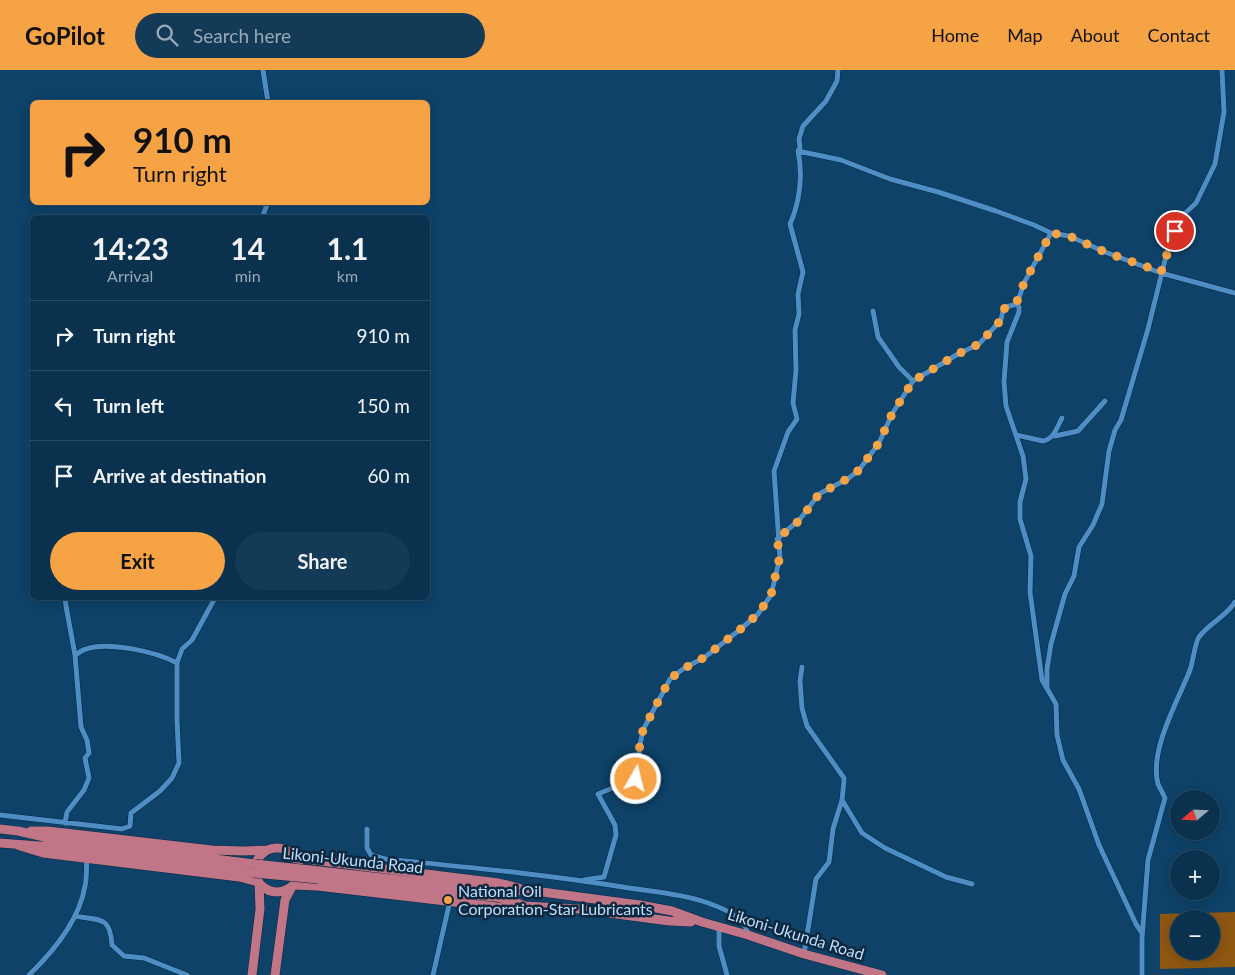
<!DOCTYPE html>
<html lang="en">
<head>
<meta charset="utf-8">
<style>
  body { margin:0; font-family:Lato,sans-serif; background:#133a56; color:#f1f3f6; height:100vh; display:flex; flex-direction:column; font-size:19px; white-space:nowrap }
  * { box-sizing:border-box; margin:0 }
  p { font-size:16px; color:#99aab7 }
  .icon { flex:none; width:28px; height:28px; fill:none; stroke:currentColor; stroke-width:2; stroke-linecap:round; stroke-linejoin:round }
  .map { position:relative; flex:1; overflow:hidden }
  .drawer { position:absolute; left:30px; top:145px; width:400px; height:385px; display:flex; flex-direction:column; background:#0a324f; border-radius:8px; box-shadow:0 2px 12px #0003,0 0 0 1px #2a4d66 }
  .drawer>* { flex:none }
  .hud { position:absolute; left:30px; top:30px; width:400px; height:105px; border-radius:8px; box-shadow:0 2px 12px #0003,0 0 0 1px #2a4d66; background:#f5a345; color:#111; overflow:hidden }
  .needle { width:32px; rotate:251deg }
  .tools { position:absolute; left:1170px; top:720px; display:grid; gap:10px }
  .tools a { display:grid; place-items:center; width:50px; height:50px; border-radius:50%; background:#0a324f; box-shadow:0 2px 12px #0003,0 0 0 1px #2a4d66; font-size:25px }
  .pin { position:absolute; display:grid; place-items:center; width:42px; height:42px; color:#fff; margin:-21px; border:2px solid #fff; border-radius:50%; box-shadow:0 1px 5px #0007 }
  .me { position:absolute; width:55px; margin:-28px; rotate:8deg; stroke-linejoin:round; filter:drop-shadow(0 0 4px #0008) }
  .turn { display:flex; align-items:center; gap:18px; height:105px; padding:0 20px; font-size:22px }
  .turn .icon { width:65px; height:65px; stroke-width:2.5 }
  .turn b { display:block; font-size:35px; line-height:42px }
  .eta { display:flex; justify-content:space-evenly; align-items:center; height:85px; text-align:center }
  .eta b { font-size:30px; font-weight:700; line-height:35px }
  .primary-button { display:flex; gap:10px; margin-top:auto; padding:10px 20px }
  .primary-button a { flex:1; height:58px; border-radius:30px; background:#f5a345; color:#111; font-size:20px; font-weight:700; line-height:58px; text-align:center }
  .primary-button a+a { background:#133a56; color:#f1f3f6 }
  ul { padding:0; list-style:none }
  li { display:flex; align-items:center; gap:15px; height:70px; padding:0 20px; border-top:1px solid #2a4d66 }
  li div { flex:1 }
  li b { display:block; font-size:19px }
  li em { font-style:normal }
  header { display:flex; align-items:center; gap:30px; box-sizing:border-box; height:70px; padding:0 25px; background:#f5a345; color:#111 }
  header strong { font-size:24px }
  nav { display:flex; gap:28px; margin-inline-start:auto; font-size:18px }
  .search { width:350px; height:45px; background:#133a56; display:flex; align-items:center; gap:12px; box-sizing:border-box; padding:0 18px; border-radius:28px; color:#99aab7; font-size:19px }
  .map>svg:first-child { display:block }
  .green { fill:#8e5712; fill-rule:evenodd }
  .lines { fill:none; stroke-linecap:round; stroke-linejoin:round }
  .street-casing { stroke:#042843; stroke-width:6 }
  .highway-casing { stroke:#042843; stroke-width:10 }
  .street { stroke:#4e8ec4; stroke-width:5 }
  .highway { stroke:#c07686; stroke-width:9 }
  .highway-bridge-casing { stroke:#042843; stroke-width:10; stroke-linecap:butt }
  .highway-bridge { stroke:#c07686; stroke-width:9 }
  .route { stroke:#f5a345; stroke-width:9; stroke-dasharray:0 16.2 }
  .poi-dot { fill:#f5a345; stroke:#0d283e; stroke-width:2 }
  .labels { text-anchor:middle; stroke-width:5; stroke-linejoin:round; paint-order:stroke }
  .street-label { font-size:16px; fill:#bfdffc; stroke:#0d283e }
  .poi-label { font-size:16px; fill:#bfdffc; stroke:#0d283e; text-anchor:start }
</style>
</head>
<body>
<header>
<strong>GoPilot</strong>
<div class="search"><svg class="icon" aria-label="search" viewBox="0 0 24 24"><circle cx="10" cy="10" r="6"/><path d="M15 15l6 6"/></svg>Search here</div>
<nav><a>Home</a><a>Map</a><a>About</a><a>Contact</a></nav>
</header>
<div class="map">
<svg width="1235" height="905" viewBox="0 0 1235 905">
  <rect width="100%" height="100%" fill="#0e4269"/>
  <path class="green" d="M 1235,842 L 1235,897 L 1160,899 L 1160,844 ZM 1179,849 L 1211,849 L 1211,881 L 1179,881 Z"/>
  <g class="lines">
    <g class="street-casing">
      <path id="street" d="M 263,0 L 268,32
        M 798,81 L 841,90 L 890,109 L 938,122 L 996,141 L 1034,155 L 1051,163 L 1024,213 L 1017,234 L 1019,237 L 1019,242 L 1007,272 L 1004,312 L 1006,336 L 1023,386 L 1026,409 L 1020,432 L 1020,449 L 1031,486 L 1030,522 L 1042,610 L 1056,634 L 1057,665 L 1063,690 L 1079,719 L 1099,775 L 1136,854 L 1142,863
        M 262,148 L 268,132
        M 1051,163 L 1069,166 L 1105,182 L 1161,203 L 1235,223
        M 873,241 L 878,267 L 899,297 L 913,311 L 958,284 L 979,274 L 1001,250 L 1003,240 L 1006,237 L 1017,234
        M 1016,365 L 1043,371 C 1054,369 1057,357 1062,348
        M 1053,365 L 1055,366 L 1078,361 L 1105,331
        M 777,469 L 800,449 L 819,424 L 849,408 L 859,400 L 879,373 L 892,344 L 913,311
        M 75,585 C 79,583 82,580 86,579 C 108,571 157,582 177,593
        M 802,597 L 800,611 L 802,638 L 807,656 L 844,708 L 844,711 L 842,730 L 833,759 L 829,792 L 816,809 L 804,884
        M 1047,618 L 1047,599 L 1051,574 L 1065,524 L 1074,506 L 1079,477 L 1093,455 L 1102,434 L 1109,381 L 1115,360 L 1121,350 L 1148,259 L 1169,174 L 1181,147 L 1196,133 L 1215,94 L 1224,42 L 1222,0
        M 842,730 L 862,763 L 885,778 L 946,807 L 972,814
        M 0,745 L 122,759 L 130,756 L 131,743 L 160,721 L 172,708 L 179,693 L 177,650 L 177,593 L 182,579 L 192,570 L 215,528
        M 65,753 L 67,742 L 84,720 L 89,708 L 85,688 L 89,683 L 87,670 L 81,657 L 75,585 L 66,536 L 65,528
        M 367,759 L 367,778 L 371,785 L 385,789 C 464,797 544,804 623,817 C 654,822 687,824 716,836 C 729,841 746,850 748,865
        M 584,810 L 604,807 L 616,765 L 615,755 L 598,724 L 635,709 L 640,696 L 639,680 L 643,660 L 670,609 L 683,599 L 705,587 L 742,558 L 758,544 L 771,525 L 780,487 L 774,401 L 788,362 L 797,349 L 793,333 L 796,300 L 795,260 L 799,244 L 798,224 L 803,202 L 790,154 C 800,132 803,104 798,81 L 800,78 L 799,69 L 803,56 L 826,31 L 837,11 L 838,0
        M 75,846 C 100,851 110,845 112,875 L 124,886 L 144,888 L 187,905
        M 719,857 L 719,876 L 727,905
        M 29,905 C 53,882 79,851 85,816 C 87,808 86,798 87,789
        M 433,905 L 450,831
        M 1142,905 L 1142,868 L 1148,790 L 1165,728 C 1163,723 1160,719 1158,714 C 1149,680 1178,631 1190,600 C 1193,592 1195,572 1199,567 C 1208,554 1228,545 1235,532"/>
    </g>
    <g class="highway-casing">
      <path id="highway" d="M 0,759 L 18,761 L 53,769 L 255,794
        M 31,761 L 48,761 L 212,780 L 243,781 L 268,780
        M 0,773 L 53,777 L 253,803
        M 17,775 L 43,783 L 239,807 L 259,812 L 260,839 L 252,905
        M255 800a22 22 0 1 1 44 0a22 22 0 1 1-44 0Z
        M 292,784 L 313,790 L 499,813 L 519,818
        M 320,801 L 505,822 L 527,820 L 640,835 L 672,841 L 702,852 L 748,865 L 804,884 L 882,905
        M 318,809 L 504,828 L 525,836 L 579,839 L 669,851 L 691,852
        M 275,905 L 285,830 L 293,815 L 317,816 L 497,837 L 519,836"/>
    </g>
    <use href="#street" class="street"/>
    <use href="#highway" class="highway"/>
    <g class="highway-bridge-casing">
      <path id="highway-bridge" d="M 255,794 L 320,801
        M 253,803 L 318,809"/>
    </g>
    <use href="#highway-bridge" class="highway-bridge"/>
  </g>
  <g class="lines">
    <path class="route" d="M 636,709 L 640,696 L 639,680 L 643,660 L 670,609 L 683,599 L 705,587 L 742,558 L 758,544 L 771,525 L 780,486 L 777,469 L 800,450 L 819,424 L 849,408 L 859,400 L 879,373 L 892,344 L 913,311 L 958,284 L 979,274 L 1001,250 L 1003,240 L 1006,237 L 1016,234 L 1024,213 L 1051,163 L 1069,166 L 1105,182 L 1161,202 L 1175,161"/>
  </g>
  <circle class="poi-dot" cx="448" cy="830" r="5"/>
  <g class="labels">
    <g class="street-label">
      <text transform="translate(353 790) rotate(6)" y="6">Likoni-Ukunda Road</text>
      <text transform="translate(796 864) rotate(17)" y="6">Likoni-Ukunda Road</text>
    </g>
    <g class="poi-label">
      <text x="458" y="827">National Oil<tspan x="458" dy="18">Corporation-Star Lubricants</tspan></text>
    </g>
  </g>
</svg>
<div class="tools">
<a><svg class="needle" viewBox="-14 -14 28 28"><path d="M0-13l5 13h-10z" fill="#e53935"/><path d="M0 13l5-13h-10z" fill="#99aab7"/></svg></a>
<a>+</a>
<a>−</a>
</div>
<div class="pin" style="left:1175px;top:161px;background:#d93025"><svg class="icon" aria-label="arrive" viewBox="0 0 24 24"><path d="M6 21V4h12l-3 4 3 4H6"/></svg></div>
<svg class="me" style="left:636px;top:709px" viewBox="-20 -20 40 40"><circle r="17" fill="#f5a345" stroke="#fff" stroke-width="3"/><path d="M0-11L8 9 0 5-8 9z" fill="#fff"/></svg>
<div class="hud">
<div class="turn"><svg class="icon" aria-label="right" viewBox="0 0 24 24"><path d="M7 20v-9h11M14 6l5 5-5 5"/></svg><div><b>910 m</b>Turn right</div></div>
</div>
<section class="drawer">
<div class="eta">
<div><b>14:23</b><p>Arrival</p></div>
<div><b>14</b><p>min</p></div>
<div><b>1.1</b><p>km</p></div>
</div>
<ul>
<li><svg class="icon" aria-label="right" viewBox="0 0 24 24"><path d="M7 20v-9h11M14 6l5 5-5 5"/></svg><div><b>Turn right</b></div><em>910 m</em></li>
<li><svg class="icon" aria-label="left" viewBox="0 0 24 24"><path d="M17 20v-9H6M10 6l-5 5 5 5"/></svg><div><b>Turn left</b></div><em>150 m</em></li>
<li><svg class="icon" aria-label="arrive" viewBox="0 0 24 24"><path d="M6 21V4h12l-3 4 3 4H6"/></svg><div><b>Arrive at destination</b></div><em>60 m</em></li>
</ul>
<div class="primary-button"><a>Exit</a><a>Share</a></div>
</section>
</div>
</body>
</html>
